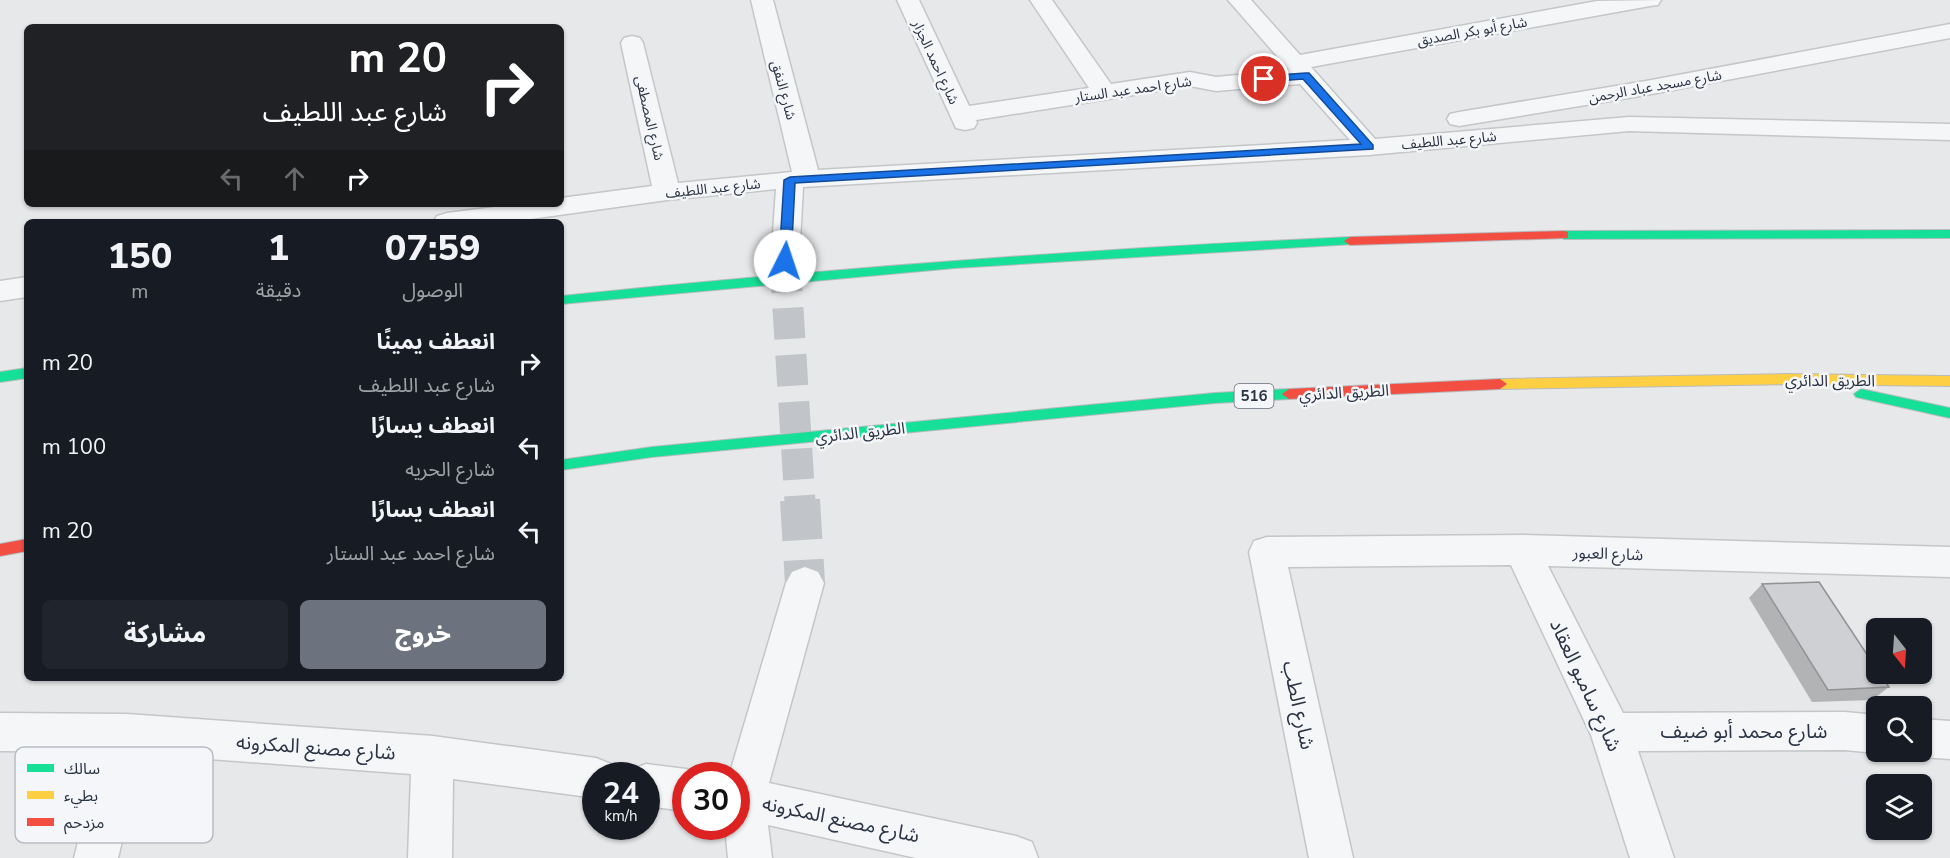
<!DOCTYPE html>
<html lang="ar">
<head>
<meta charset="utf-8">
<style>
  body { margin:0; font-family:"Nunito Sans","Noto Sans Arabic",sans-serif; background:#20242c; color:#f1f3f6; direction:rtl; height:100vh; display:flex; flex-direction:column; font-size:22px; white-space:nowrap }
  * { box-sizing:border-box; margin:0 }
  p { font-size:20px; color:#9ea1a6 }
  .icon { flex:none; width:33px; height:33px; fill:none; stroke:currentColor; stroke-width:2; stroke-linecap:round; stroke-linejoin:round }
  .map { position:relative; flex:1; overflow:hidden; direction:ltr }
  .side { position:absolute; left:24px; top:219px; width:540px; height:462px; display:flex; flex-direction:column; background:#171b24; border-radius:9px; box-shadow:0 2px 4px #0004; direction:rtl }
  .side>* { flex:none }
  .top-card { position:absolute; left:24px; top:24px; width:540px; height:183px; border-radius:9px; box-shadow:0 2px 4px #0004; direction:rtl; background:#202124; color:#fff; overflow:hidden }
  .needle { width:39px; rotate:163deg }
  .buttons { position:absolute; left:1866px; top:618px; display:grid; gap:12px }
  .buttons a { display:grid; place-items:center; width:66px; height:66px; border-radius:9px; background:#171b24; box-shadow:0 2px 4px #0004; font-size:30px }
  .speed { position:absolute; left:582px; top:762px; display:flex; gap:12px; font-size:30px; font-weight:700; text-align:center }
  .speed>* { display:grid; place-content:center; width:78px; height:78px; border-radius:50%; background:#171b24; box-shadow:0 2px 4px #0004; line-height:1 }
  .speed small { font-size:15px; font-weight:400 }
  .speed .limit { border:9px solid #d22; background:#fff; color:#111 }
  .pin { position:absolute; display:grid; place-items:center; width:51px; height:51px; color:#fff; margin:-26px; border:3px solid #fff; border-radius:50%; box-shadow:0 2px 6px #0007 }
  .me { position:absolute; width:66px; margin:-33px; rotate:4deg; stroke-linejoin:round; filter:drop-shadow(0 0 4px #0008) }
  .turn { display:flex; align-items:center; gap:21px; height:126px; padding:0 18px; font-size:27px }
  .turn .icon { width:78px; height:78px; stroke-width:2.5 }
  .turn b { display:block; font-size:42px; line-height:51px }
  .lanes { display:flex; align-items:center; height:57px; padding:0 18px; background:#0003; justify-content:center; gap:30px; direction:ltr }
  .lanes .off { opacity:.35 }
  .eta { display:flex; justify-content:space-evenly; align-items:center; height:102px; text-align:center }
  .eta b { font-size:36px; font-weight:800; line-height:42px }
  .action { display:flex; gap:12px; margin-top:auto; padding:12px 18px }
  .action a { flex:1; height:69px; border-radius:9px; background:#6c737f; color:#fff; font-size:24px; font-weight:800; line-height:69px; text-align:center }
  .action a+a { background:#20242c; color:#f1f3f6 }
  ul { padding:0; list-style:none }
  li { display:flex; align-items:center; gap:18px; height:84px; padding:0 18px }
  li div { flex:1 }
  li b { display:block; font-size:22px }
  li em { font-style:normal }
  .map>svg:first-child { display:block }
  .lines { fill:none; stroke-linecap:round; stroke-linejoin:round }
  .street-tunnel-far1 { stroke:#c1c4c9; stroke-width:31; stroke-dasharray:31 16; stroke-linecap:butt }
  .street-tunnel { stroke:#c1c4c9; stroke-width:40; stroke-dasharray:40 20; stroke-linecap:butt }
  .street-casing { stroke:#c4c6c8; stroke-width:3 }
  .fast-casing { stroke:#b8bbbf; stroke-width:2 }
  .slow-casing { stroke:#b8bbbf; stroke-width:2 }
  .jam-casing { stroke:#b8bbbf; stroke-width:2 }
  .street { fill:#f5f6f7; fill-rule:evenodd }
  .fast { fill:#16e098; fill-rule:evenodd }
  .slow { fill:#ffcf43; fill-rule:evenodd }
  .jam { fill:#f24e42; fill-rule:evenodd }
  .wall { fill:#b1b3b5 }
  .building { fill:#ced0d3; stroke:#909294; stroke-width:1.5 }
  .route { fill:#1a73e8; stroke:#114b97; stroke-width:1.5 }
  .labels { text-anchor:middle; stroke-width:5; stroke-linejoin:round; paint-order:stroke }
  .far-street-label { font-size:14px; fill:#2b3445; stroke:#f4f6f9 }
  .shield { fill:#f4f6f9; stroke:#676e7b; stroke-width:1.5 }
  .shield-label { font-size:15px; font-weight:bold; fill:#2b3445 }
  .street-label { font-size:16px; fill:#2b3445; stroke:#f4f6f9 }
  .near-street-label { font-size:20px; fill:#2b3445; stroke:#f4f6f9 }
  .key { fill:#f4f6f9; stroke:#b8bcc3; stroke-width:1.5 }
  .key-label { font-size:16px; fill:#2b3445 }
</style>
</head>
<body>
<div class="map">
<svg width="1950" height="858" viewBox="0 0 1950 858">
  <rect width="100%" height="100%" fill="#e6e8ea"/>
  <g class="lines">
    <path class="street-tunnel-far1" d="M 785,261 L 800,502"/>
    <path class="street-tunnel" d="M 800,500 L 805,583"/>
    <g class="street-casing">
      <path id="street" d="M 751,0 L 773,0 L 818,170 L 1350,140 L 1300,84 L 1216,91 L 1190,86 L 976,120 L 977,123 L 974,128 L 965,130 L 956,128 L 897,0 L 919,0 L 969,106 L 1089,88 L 1030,0 L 1052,0 L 1111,84 L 1190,72 L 1216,77 L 1289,70 L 1228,0 L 1251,0 L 1300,55 L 1597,1 L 1661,0 L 1658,5 L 1650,6 L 1311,67 L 1375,139 L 1629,117 L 1950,124 L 1950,140 L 1629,131 L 1369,155 L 803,187 L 799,261 L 795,268 L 785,270 L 775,268 L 771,261 L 776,189 L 667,200 L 509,222 L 433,222 L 437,216 L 447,213 L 517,204 L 561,204 L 561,198 L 652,186 L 621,43 L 624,38 L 632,36 L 640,38 L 643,43 L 678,183 L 792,172 Z
        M 1950,24 L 1950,38 L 1646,95 L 1459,126 L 1450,124 L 1447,119 L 1450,114 L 1459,112 L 1646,81 Z
        M 27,277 L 27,297 L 0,301 L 0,281 Z
        M 1522,535 L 1950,547 L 1950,577 L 1548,566 L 1623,713 L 1845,712 L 1876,715 L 1876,752 L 1881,752 L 1876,753 L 1845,750 L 1638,751 L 1674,858 L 1630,858 L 1591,735 L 1511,565 L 1288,567 L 1353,858 L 1309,858 L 1249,552 L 1254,541 L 1267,537 Z
        M 805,567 L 818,572 L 824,583 L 769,783 L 1016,836 L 1032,842 L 1038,858 L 916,858 L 768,825 L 772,858 L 728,858 L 725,826 L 736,826 L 736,776 L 729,776 L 786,583 L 792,572 Z
        M 0,713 L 127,714 L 433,736 L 596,758 L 611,764 L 616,776 L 596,776 L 596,798 L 453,779 L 452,858 L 408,858 L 411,774 L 143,754 L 118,858 L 74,858 L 101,752 L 0,751 Z
        M 1922,719 L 1950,721 L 1950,759 L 1922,757 L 1907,752 L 1922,752 Z
        M 646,764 L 686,769 L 701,775 L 686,776 L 686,811 L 646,806 L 646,776 L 629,776 L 631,770 Z"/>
    </g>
    <g class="fast-casing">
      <path id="fast" d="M 1950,230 L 1950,238 L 1564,239 L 1558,235 L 1564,231 Z
        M 1350,237 L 1356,241 L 1354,244 L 955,268 L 561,304 L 561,296 C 824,269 1086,249 1350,237 Z
        M 27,368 L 27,378 L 0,382 L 0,372 Z
        M 1289,389 L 1296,394 L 1289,399 L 1215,403 L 652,457 L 561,470 L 561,460 L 652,447 L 1215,393 Z
        M 1861,389 L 1950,408 L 1950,418 L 1856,397 L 1854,394 Z"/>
    </g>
    <g class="slow-casing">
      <path id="slow" d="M 1788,374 L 1950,376 L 1950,386 L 1788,384 L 1500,389 L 1493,384 L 1500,379 Z"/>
    </g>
    <g class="jam-casing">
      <path id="jam" d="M 1564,231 L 1568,232 L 1568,238 L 1350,245 L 1344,241 L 1350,237 Z
        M 1500,379 L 1507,384 L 1500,389 L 1289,399 L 1282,394 L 1289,389 Z
        M 27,539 L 27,551 L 0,556 L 0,544 Z"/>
    </g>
    <use href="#street" class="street"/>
    <use href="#fast" class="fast"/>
    <use href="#slow" class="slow"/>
    <use href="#jam" class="jam"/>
  </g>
  <path class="wall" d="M 1762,584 L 1889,687 L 1872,700 L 1812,702 L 1749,598 Z"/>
  <path class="building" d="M 1819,582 L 1876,668 L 1876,674 L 1880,674 L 1889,687 L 1828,690 L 1762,584 Z"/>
  <path class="route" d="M 1306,73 L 1309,73 L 1373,145 L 1373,149 L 795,183 L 791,261 L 785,265 L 779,261 L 784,180 L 790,177 L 1361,144 L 1303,79 L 1264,82 L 1259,79 L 1264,76 Z"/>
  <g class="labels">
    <g class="far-street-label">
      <text transform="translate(1472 31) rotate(-10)" y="5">شارع أبو بكر الصديق</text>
      <text transform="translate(936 62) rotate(65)" y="5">شارع احمد الجزار</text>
      <text transform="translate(1655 86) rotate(-10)" y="5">شارع مسجد عباد الرحمن</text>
      <text transform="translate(1133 89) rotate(-8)" y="5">شارع احمد عبد الستار</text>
      <text transform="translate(784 90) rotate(75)" y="5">شارع النفق</text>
      <text transform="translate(650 118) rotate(77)" y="5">شارع المصطفى</text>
      <text transform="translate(1449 140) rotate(-5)" y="5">شارع عبد اللطيف</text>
      <text transform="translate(713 188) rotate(-6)" y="5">شارع عبد اللطيف</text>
    </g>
    <rect class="shield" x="1234.5" y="384" width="39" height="24" rx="4.5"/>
    <g class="shield-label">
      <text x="1254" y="401">516</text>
    </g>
    <g class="street-label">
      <text x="1830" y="386">الطريق الدائري</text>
      <text transform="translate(1344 392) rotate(-3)" y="6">الطريق الدائري</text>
      <text transform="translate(860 432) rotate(-6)" y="6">الطريق الدائري</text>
      <text transform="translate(1608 553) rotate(2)" y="6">شارع العبور</text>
    </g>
    <g class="near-street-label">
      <text transform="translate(1586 685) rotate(65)" y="7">شارع سامبو العقاد</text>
      <text transform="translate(1299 705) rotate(78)" y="7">شارع الطب</text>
      <text x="1744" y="738">شارع محمد أبو ضيف</text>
      <text transform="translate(316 747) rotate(4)" y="7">شارع مصنع المكرونه</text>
      <text transform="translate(841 819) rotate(12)" y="7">شارع مصنع المكرونه</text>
    </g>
  </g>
  <rect x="15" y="747" width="198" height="96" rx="9" class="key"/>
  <rect x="27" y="764" width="27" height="8" fill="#16e098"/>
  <rect x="27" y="791" width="27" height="8" fill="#ffcf43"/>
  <rect x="27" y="818" width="27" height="8" fill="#f24e42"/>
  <g class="key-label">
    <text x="64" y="774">سالك</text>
    <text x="64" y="801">بطيء</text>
    <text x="64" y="828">مزدحم</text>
  </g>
</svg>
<div class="buttons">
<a><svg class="needle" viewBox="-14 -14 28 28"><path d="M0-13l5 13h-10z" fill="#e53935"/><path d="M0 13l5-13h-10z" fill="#9ea1a6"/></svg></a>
<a><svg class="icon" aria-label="search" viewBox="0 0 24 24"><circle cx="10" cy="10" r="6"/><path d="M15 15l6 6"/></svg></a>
<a><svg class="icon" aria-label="layers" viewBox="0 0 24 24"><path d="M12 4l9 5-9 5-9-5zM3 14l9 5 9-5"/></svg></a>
</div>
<div class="speed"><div>24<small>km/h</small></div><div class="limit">30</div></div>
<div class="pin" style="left:1264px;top:79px;background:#d93025"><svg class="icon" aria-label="arrive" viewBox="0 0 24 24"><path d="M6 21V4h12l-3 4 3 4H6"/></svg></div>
<svg class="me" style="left:785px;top:261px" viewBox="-20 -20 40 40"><circle r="19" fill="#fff"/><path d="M0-13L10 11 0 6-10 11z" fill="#1a73e8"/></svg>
<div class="top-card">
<div class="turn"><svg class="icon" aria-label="right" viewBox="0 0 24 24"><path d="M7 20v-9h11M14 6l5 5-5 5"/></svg><div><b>20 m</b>شارع عبد اللطيف</div></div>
<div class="lanes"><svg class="icon off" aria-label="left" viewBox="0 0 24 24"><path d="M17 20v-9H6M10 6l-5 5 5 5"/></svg><svg class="icon off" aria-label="ahead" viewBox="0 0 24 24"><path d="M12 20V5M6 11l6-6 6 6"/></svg><svg class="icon" aria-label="right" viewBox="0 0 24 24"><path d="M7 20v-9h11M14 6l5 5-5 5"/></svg></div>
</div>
<section class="side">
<div class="eta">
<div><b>07:59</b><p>الوصول</p></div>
<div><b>1</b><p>دقيقة</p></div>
<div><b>150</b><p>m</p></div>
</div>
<ul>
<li><svg class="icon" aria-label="right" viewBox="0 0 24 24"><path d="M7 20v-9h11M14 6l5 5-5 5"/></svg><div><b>انعطف يمينًا</b><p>شارع عبد اللطيف</p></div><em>20 m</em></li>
<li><svg class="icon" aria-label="left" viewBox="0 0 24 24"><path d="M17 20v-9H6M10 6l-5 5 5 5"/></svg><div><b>انعطف يسارًا</b><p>شارع الحريه</p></div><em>100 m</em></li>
<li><svg class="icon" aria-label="left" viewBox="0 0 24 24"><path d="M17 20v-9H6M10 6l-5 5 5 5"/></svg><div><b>انعطف يسارًا</b><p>شارع احمد عبد الستار</p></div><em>20 m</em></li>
</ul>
<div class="action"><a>خروج</a><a>مشاركة</a></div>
</section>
</div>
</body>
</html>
